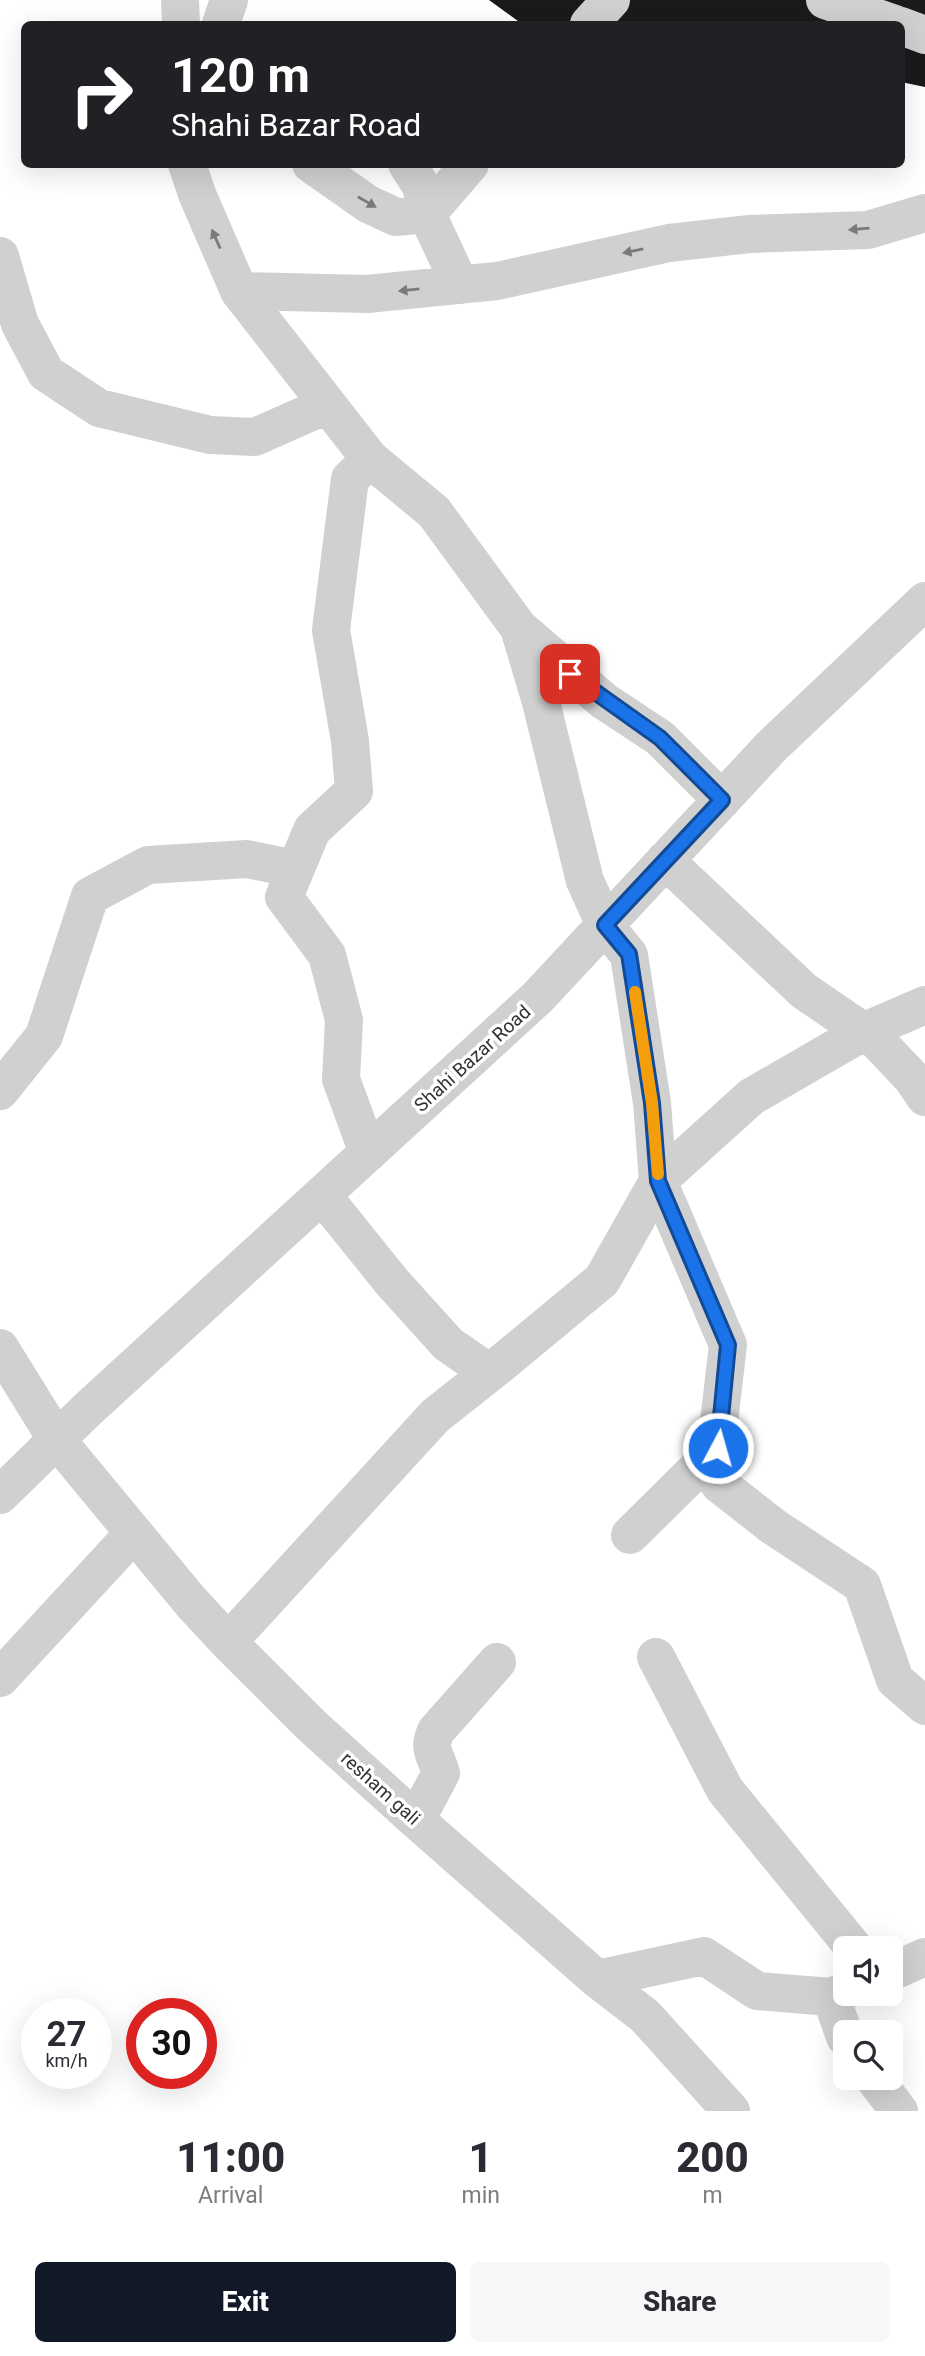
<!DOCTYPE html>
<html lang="en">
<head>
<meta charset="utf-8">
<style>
  body { margin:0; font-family:Roboto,sans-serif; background:#f7f7f7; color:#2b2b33; height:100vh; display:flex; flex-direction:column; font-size:26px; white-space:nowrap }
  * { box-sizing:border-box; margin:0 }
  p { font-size:23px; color:#7c7c81 }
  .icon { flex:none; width:38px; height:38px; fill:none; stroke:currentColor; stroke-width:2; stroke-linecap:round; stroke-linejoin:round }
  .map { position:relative; height:2111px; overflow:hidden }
  .details { display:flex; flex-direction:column; background:#fff; flex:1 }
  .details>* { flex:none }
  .hud { position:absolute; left:21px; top:21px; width:884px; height:147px; border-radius:10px; box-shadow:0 7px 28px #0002; background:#202124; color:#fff; overflow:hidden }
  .buttons { position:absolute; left:833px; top:1936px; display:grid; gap:14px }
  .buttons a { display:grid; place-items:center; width:70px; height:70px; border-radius:10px; background:#fff; box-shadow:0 7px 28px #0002; font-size:35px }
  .speed { position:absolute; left:21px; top:1998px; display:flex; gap:14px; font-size:35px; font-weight:700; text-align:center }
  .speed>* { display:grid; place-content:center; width:91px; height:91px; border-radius:50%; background:#fff; box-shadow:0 7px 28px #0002; line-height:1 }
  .speed small { font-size:18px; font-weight:400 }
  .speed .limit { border:10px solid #d22; background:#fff; color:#111 }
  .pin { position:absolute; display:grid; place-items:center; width:60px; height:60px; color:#fff; margin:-30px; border-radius:14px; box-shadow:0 4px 10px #0006 }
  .me { position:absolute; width:77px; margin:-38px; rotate:6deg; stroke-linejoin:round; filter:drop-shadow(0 0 5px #0008) }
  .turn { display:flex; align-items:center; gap:24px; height:147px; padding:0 35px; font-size:32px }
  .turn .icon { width:91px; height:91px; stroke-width:2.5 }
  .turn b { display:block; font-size:49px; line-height:60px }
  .eta { display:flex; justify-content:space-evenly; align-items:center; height:119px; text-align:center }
  .eta b { font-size:42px; font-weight:800; line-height:49px }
  .action { display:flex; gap:14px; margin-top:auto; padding:14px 35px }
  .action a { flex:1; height:80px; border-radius:10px; background:#111827; color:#fff; font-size:28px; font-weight:800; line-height:80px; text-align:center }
  .action a+a { background:#f7f7f7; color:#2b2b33 }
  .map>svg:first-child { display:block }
  .building { fill:#1a1a1a }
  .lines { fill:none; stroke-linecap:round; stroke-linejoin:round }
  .minor { stroke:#d0d0d0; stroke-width:38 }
  .oneway { fill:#7a7a7a }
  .route-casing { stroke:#114b97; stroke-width:18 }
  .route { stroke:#1a73e8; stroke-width:12 }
  .slow { stroke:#f59e0b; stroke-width:12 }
  .labels { text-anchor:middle; stroke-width:7; stroke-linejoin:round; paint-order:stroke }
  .street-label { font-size:19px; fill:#333; stroke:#fff }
</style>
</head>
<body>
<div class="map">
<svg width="925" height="2111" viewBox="0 0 925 2111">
  <rect width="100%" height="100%" fill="#fff"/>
  <path class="building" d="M 489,0 L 925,0 L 925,87 L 901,82 L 901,24 L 522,24 Z"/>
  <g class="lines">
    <path class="minor" d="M 180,0 L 181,24
      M 825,0 L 895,24
      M 221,24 L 229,0
      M 589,24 L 611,0
      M 901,26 L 925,35
      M 187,164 L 197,194 L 239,291 L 367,294 L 497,281 L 669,243 L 750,234 L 868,230 L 925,213
      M 311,164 L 368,204 L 396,217 L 427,214 L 470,164
      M 407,164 L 421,186 L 427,214 L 460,285
      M 0,256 L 20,324 L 46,373 L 99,408 L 210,435 L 255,437 L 327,405
      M 239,291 L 370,459 L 434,512 L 519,628 L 541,702 L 585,881 L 605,925 L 629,955 L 652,1103 L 658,1181 L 728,1345 L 713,1473 L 719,1484 L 774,1527 L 862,1585 L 895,1680 L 925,1706
      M 519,628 L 604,701 L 660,738 L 722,800
      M 665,860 L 804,991 L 876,1040 L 912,1078 L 925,1097
      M 0,1091 L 44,1036 L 90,896 L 148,865 L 247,859 L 295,869
      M 368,1153 L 341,1079 L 344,1020 L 327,955 L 284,897 L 312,830 L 354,791 L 350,741 L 331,630 L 350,479 L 370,459
      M 322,1195 L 392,1282 L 448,1344 L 484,1369 L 497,1367 L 602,1280 L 658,1181 L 751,1097 L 865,1031 L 925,1005
      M 0,1348 L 57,1440 L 191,1602 L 228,1642 L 311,1725 L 416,1820 L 597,1979 L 645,2016 L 731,2111
      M 0,1495 L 88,1409 L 538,997 L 771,747 L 925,601
      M 630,1535 L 718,1448
      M 228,1642 L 435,1416 L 497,1367
      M 656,1657 L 725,1790 L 854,1948
      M 0,1678 L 134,1533
      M 416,1820 L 441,1773 C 436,1754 427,1751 436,1731 L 497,1662
      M 891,1972 L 925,1957
      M 597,1979 L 704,1956 L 757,1991 L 831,1997 L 845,1991
      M 831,1997 L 845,2037
      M 873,2077 L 899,2111"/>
  </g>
  <defs><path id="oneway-solid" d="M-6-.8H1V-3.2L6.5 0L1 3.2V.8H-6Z" transform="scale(1.75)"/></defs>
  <g class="oneway">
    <use href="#oneway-solid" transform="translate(367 202) rotate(30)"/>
    <use href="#oneway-solid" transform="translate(859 229) rotate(175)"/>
    <use href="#oneway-solid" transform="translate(216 239) rotate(-114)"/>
    <use href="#oneway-solid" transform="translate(633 251) rotate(168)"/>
    <use href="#oneway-solid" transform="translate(409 290) rotate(174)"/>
  </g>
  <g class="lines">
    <g class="route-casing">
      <path id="route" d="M 570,674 L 660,738 L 722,800 L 605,925 L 629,954 L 652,1103 L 658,1181 L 728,1345 L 718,1448"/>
    </g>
    <use href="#route" class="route"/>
    <path class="slow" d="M 635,992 L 652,1103 L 658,1174"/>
  </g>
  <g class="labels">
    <g class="street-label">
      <text transform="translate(472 1058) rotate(-42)" y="7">Shahi Bazar Road</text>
      <text transform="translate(381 1788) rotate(42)" y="7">resham gali</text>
    </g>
  </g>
</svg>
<div class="buttons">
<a><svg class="icon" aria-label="sound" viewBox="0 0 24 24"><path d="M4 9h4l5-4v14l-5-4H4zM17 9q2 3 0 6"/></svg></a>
<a><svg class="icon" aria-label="search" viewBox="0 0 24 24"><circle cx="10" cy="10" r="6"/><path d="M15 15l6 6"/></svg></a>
</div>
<div class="speed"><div>27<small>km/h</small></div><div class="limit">30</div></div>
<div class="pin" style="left:570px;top:674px;background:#d93025"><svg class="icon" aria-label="arrive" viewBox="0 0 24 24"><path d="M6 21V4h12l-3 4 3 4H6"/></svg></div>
<svg class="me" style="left:718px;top:1448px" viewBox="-20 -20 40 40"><circle r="17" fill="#1a73e8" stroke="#fff" stroke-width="3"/><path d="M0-11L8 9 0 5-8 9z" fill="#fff"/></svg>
<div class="hud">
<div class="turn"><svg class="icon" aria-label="right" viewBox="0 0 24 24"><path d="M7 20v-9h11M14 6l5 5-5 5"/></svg><div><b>120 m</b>Shahi Bazar Road</div></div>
</div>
</div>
<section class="details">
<div class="eta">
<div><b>11:00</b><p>Arrival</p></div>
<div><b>1</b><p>min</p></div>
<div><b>200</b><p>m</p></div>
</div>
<div class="action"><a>Exit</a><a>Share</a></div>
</section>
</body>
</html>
